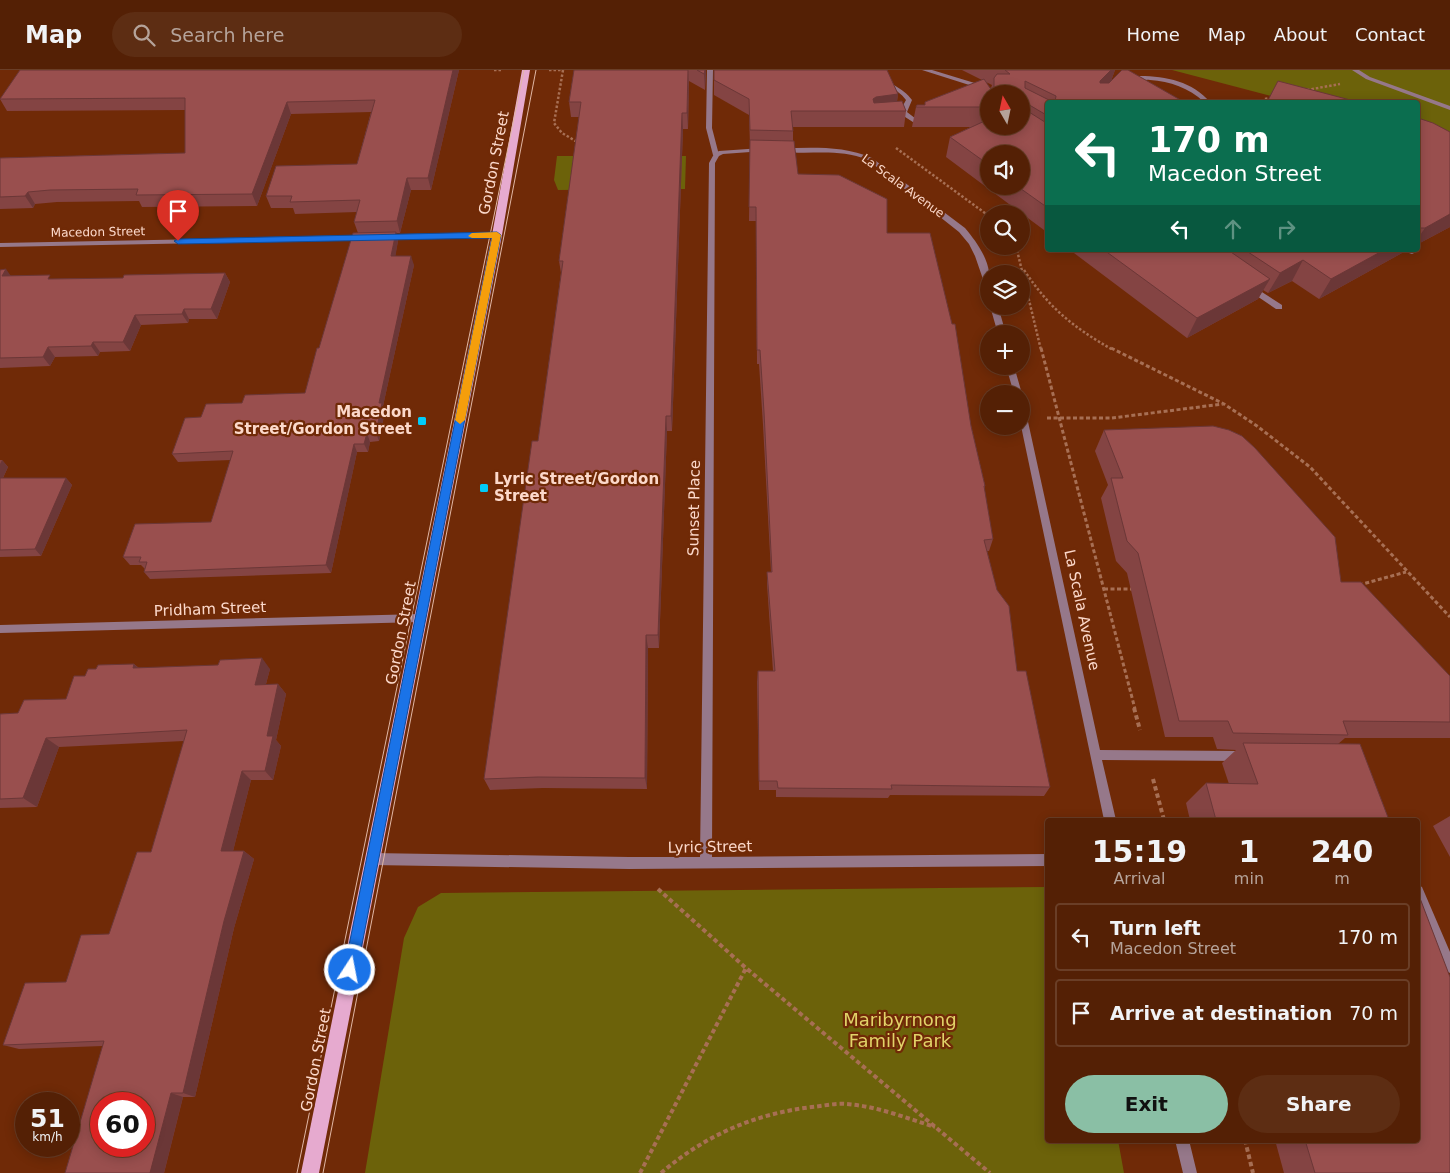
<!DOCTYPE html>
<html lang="en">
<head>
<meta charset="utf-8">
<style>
  body { margin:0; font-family:"DejaVu Sans",sans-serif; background:#5d2d13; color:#f1f3f6; height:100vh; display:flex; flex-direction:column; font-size:19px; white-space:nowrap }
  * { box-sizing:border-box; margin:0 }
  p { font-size:16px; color:#b5a39a }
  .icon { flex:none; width:28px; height:28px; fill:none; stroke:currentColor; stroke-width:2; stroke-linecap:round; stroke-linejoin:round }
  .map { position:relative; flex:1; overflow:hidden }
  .side { position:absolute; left:1045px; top:748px; width:375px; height:325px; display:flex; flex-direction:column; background:#542005; border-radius:5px; box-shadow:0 2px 12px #0003,0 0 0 1px #6a3e27 }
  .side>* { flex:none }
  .banner { position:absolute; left:1045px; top:30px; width:375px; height:152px; border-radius:5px; box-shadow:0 2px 12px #0003,0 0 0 1px #6a3e27; background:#0b6e4f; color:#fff; overflow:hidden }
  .needle { width:32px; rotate:351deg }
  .fabs { position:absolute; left:980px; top:15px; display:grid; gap:10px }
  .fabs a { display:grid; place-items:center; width:50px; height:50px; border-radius:50%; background:#542005; box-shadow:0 2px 12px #0003,0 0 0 1px #6a3e27; font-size:25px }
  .speed { position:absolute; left:15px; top:1022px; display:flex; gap:10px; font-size:25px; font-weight:700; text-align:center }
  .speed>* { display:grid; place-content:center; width:65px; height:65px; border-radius:50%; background:#542005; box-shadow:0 2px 12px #0003,0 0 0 1px #6a3e27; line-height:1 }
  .speed small { font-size:12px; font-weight:400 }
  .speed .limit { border:8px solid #d22; background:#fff; color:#111 }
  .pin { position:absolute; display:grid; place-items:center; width:42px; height:42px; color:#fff; margin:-51px -21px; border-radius:50% 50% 50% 0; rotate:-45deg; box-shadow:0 0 5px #0007 }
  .pin .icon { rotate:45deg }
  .me { position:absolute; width:55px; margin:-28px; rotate:11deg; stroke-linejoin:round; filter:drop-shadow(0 0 4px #0008) }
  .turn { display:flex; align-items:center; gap:18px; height:105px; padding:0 20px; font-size:22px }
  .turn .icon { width:65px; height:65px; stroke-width:2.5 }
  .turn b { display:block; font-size:35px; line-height:42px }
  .lanes { display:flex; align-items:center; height:48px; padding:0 20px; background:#0003; justify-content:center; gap:25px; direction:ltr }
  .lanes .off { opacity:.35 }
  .eta { display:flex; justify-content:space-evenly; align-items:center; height:85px; text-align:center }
  .eta b { font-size:30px; font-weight:600; line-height:35px }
  .primary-button { display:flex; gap:10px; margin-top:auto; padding:10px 20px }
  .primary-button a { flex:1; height:58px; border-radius:30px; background:#8abfa5; color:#111; font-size:20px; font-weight:600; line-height:58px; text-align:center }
  .primary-button a+a { background:#5d2d13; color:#f1f3f6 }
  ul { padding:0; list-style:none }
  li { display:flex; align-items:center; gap:15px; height:68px; margin:0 10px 8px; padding:0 10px; border:2px solid #6a3e27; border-radius:5px }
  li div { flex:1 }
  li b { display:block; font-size:19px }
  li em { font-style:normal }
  header { display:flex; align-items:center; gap:30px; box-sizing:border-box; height:70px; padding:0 25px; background:#542005; border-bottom:1px solid #6a3e27 }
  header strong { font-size:24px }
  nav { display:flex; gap:28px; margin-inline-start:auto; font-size:18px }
  .search { width:350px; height:45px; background:#5d2d13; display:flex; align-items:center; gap:12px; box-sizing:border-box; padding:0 18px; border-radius:28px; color:#b5a39a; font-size:19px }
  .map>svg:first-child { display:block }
  .green { fill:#6c620a }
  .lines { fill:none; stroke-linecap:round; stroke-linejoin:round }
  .path-far2 { stroke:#a76f54; stroke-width:2.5; stroke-dasharray:2.5 2; stroke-linecap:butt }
  .path-far1 { stroke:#a76f54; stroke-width:3; stroke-dasharray:4 2.5; stroke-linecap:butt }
  .path { stroke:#a76f54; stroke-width:4; stroke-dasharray:4.5 3; stroke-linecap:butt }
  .service { fill:#96788a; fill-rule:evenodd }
  .minor { fill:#96788a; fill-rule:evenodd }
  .primary { fill:#e6aacf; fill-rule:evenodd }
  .tram { stroke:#e1b7a5; stroke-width:1 }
  .wall { fill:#844443; fill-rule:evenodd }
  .shaded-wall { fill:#6b3737 }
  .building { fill:#994f4e; stroke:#6b3737; fill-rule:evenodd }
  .route { fill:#1a73e8; stroke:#114b97 }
  .slow { fill:#f59e0b }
  .poi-dot { fill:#01cbf9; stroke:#702a07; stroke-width:2 }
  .labels { text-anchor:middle; stroke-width:4.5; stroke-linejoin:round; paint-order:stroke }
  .far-street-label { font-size:12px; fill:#fcd9cb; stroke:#702a07 }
  .street-label { font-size:15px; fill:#fcd9cb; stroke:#702a07 }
  .poi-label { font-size:15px; font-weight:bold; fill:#fcd9cb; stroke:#702a07; text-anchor:end }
  .near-park-label { font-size:18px; fill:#e1d368; stroke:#702a07 }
</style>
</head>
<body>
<header>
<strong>Map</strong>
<div class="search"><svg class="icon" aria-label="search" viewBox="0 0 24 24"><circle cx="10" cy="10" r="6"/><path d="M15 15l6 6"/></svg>Search here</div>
<nav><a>Home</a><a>Map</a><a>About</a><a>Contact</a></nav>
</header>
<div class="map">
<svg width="1450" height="1103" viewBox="0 0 1450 1103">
  <rect width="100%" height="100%" fill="#702a07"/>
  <path class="green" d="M 1172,0 L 1450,0 L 1450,74 L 1418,65 L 1418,32 L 1294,32 Z
    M 557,86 L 686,86 L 685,119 L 558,120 L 554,110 Z
    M 1047,817 L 1048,1070 L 1118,1070 L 1124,1103 L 365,1103 L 404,868 L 418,837 L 441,823 Z"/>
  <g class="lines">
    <path class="path-far2" d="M 494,0 L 503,0
      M 549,0 L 563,0
      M 563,0 L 554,53 L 562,63 L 579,73
      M 1307,20 L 1340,14
      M 1262,32 L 1264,29 L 1272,28
      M 896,78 L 989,146
      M 1016,176 L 1041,280
      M 1024,200 C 1050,239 1073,257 1113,280"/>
    <path class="path-far1" d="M 1041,278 L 1135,639
      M 1111,278 L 1224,334 L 1257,356 L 1310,397 L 1450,547
      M 1047,348 L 1112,348 L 1223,334
      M 1359,515 L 1406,502
      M 1104,519 L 1133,519"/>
    <path class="path" d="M 1134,638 L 1140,660
      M 1153,709 L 1164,750
      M 658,819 L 746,898 L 990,1103
      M 1245,1070 L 1253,1103
      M 640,1103 L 746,898
      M 661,1103 C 706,1065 754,1044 812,1037 C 823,1036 835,1033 846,1034 C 877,1036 906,1048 935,1057"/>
    <path class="service" d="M 707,0 L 713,0 L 712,58 L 719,85 L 716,87 L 713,85 L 706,58 Z
      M 873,0 L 879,0 C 886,14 903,17 912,30 L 907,42 L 920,52 L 920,54 L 916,54 L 902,45 L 893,45 L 893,43 L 900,41 L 906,30 C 897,17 880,15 873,0 Z
      M 922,0 L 932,0 L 991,18 L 992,19 L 987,28 L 989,38 L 987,37 L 981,28 L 985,20 Z
      M 1352,0 L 1359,0 L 1370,7 L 1450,36 L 1450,40 L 1366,9 Z
      M 1140,6 C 1166,6 1193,12 1210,32 L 1204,32 C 1189,18 1170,11 1150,10 C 1143,9 1133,13 1127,9 Z
      M 1400,180 L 1414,180 L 1416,182 L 1412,184 Z
      M 1251,215 L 1282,235 L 1282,239 L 1276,239 L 1248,220 L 1248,216 Z"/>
    <path class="minor" d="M 762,78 L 764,79 L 764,81 L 723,84 L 719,86 L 715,93 L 712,787 L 1048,784 L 1048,796 L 629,799 L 372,795 L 368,793 L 366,789 L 368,785 L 372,783 L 629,787 L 700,787 L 709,93 L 714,84 L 719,81 Z
      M 781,78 C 812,78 843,75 872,88 L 965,158 C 975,170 987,186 989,202 C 989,205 989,213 989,217 L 985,215 L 975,186 L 969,174 L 959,162 L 868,90 C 836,77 810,86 779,81 L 779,79 Z
      M 497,163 L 500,163 L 500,167 L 383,169 L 379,167 L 383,165 Z
      M 364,166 L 368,168 L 367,170 L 0,177 L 0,173 Z
      M 990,236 L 998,236 L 1006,264 L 998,264 Z
      M 1006,296 L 1014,296 L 1022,324 L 1021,326 L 1021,324 L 1014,324 Z
      M 1021,335 L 1025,338 L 1100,680 L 1243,681 L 1247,682 L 1248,686 L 1247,690 L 1243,691 L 1102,690 L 1116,750 L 1104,750 L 1021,356 Z
      M 421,544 L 425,545 L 426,548 L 425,551 L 421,552 L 0,563 L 0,555 Z
      M 1418,815 L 1422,817 L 1450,882 L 1450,903 L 1446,901 L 1418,834 Z
      M 1175,1070 L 1189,1070 L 1197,1103 L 1183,1103 Z"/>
    <path class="primary" d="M 522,0 L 530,0 L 502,165 L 319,1103 L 301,1103 L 492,165 Z"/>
    <path class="tram" d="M 297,1103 L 524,0
      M 323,1103 L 536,0"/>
  </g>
  <path class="wall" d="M 459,0 L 431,120 L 411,120 L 400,163 L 396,163 L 398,171 L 395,186 L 414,195 L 383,336 L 385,341 L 379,371 L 370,372 L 368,382 L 357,382 L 331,503 L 150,509 L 144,502 L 145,499 L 141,495 L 130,495 L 123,487 L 211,452 L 231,390 L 178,392 L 172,384 L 201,347 L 242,333 L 305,323 L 358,163 L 354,152 L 357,142 L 295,144 L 293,138 L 271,138 L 266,126 L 357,94 L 371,42 L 291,44 L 257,136 L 142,137 L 139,131 L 57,132 L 35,134 L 33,138 L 0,139 L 0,88 L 185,83 L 185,40 L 7,41 L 0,29 Z
    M 574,0 L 706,0 L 705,20 L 689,11 L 688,59 L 683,59 L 672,361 L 667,361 L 659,578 L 648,578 L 647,719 L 543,718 L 490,720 L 484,709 L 538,371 L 561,203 L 559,191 L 579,47 L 571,47 L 569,32 Z
    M 714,0 L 898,24 L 897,31 L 906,41 L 904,57 L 793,57 L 793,71 L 798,104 L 887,163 L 971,356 L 985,416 L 984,420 L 993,469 L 989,481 L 987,481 L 1017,601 L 1050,717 L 1044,726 L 890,725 L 888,728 L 776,727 L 776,720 L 759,720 L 757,612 L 758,601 L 773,601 L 767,514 L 767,502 L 771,502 L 763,355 L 759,294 L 757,294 L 756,151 L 749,151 L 750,76 L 749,45 L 714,25 Z
    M 962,0 L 1115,0 L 1111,11 L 1184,32 L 1048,32 L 1048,163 L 946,87 L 950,67 L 971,57 L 912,57 L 916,37 L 925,35 L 982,10 ZM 986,12 L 992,15 L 991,18 L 990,18 ZM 989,24 L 1021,35 L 989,56 ZM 989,84 L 1021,116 L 989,116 Z
    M 1418,48 L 1450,157 L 1418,174 Z
    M 1070,180 L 1404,180 L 1402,183 L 1319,229 L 1292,211 L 1268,223 L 1263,220 L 1258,229 L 1187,268 Z
    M 0,200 L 11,206 L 52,209 L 123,208 L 225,203 L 230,212 L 217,249 L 189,249 L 188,253 L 141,255 L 130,281 L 100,282 L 98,286 L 55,287 L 50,296 L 0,298 Z
    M 1104,360 L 1341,512 L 1450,606 L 1450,668 L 1345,668 L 1338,674 L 1389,750 L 1190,750 L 1186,733 L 1206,713 L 1229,714 L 1222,693 L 1236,680 L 1217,679 L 1213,667 L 1165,667 L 1127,503 L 1116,491 L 1101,428 L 1108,415 L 1095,381 Z
    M 0,390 L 2,390 L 8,397 L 3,408 L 66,408 L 72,415 L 41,486 L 0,487 Z
    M 134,594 L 139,598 L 270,599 L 266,614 L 278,614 L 286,624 L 276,670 L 281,676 L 273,710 L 251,710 L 233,781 L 244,781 L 254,789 L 234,858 L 195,1027 L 183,1027 L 164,1103 L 103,976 L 19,979 L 3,975 L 66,912 L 109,864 L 151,782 L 184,671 L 59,677 L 37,737 L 0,738 L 0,644 L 18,643 L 66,629 L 85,606 L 96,599 Z
    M 1450,746 L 1450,787 L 1433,756 Z
    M 1275,1070 L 1418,1070 L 1450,1103 L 1284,1103 Z"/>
  <path class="shaded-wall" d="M 453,0 L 459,0 L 431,120 L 428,108 Z
    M 689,0 L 689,11 L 688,59 L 687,43 Z
    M 705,0 L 706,0 L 705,20 L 704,4 Z
    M 1111,0 L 1115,0 L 1110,14 L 1094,31 L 1100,11 Z
    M 898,24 L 896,40 L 872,41 L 873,29 L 876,27 Z
    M 287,32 L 291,44 L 257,136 L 252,124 Z
    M 1026,33 L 1021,51 L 1021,35 Z
    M 682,43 L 683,59 L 672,361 L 671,346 Z
    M 407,108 L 411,120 L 400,163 L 397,151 Z
    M 28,122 L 35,134 L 33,138 L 25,126 Z
    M 1450,144 L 1450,157 L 1418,174 L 1418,168 L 1425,158 Z
    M 396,162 L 398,171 L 394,195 L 391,186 Z
    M 1384,180 L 1404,180 L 1402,183 L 1319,229 L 1331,209 Z
    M 411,186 L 414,195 L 383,336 L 385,341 L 379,371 L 376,363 L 379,333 Z
    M 1303,190 L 1292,211 L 1268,223 L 1280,203 Z
    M 6,199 L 13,209 L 2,206 Z
    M 225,203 L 230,212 L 217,249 L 211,239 Z
    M 1270,209 L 1258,229 L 1187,268 L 1197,248 Z
    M 184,239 L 189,249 L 188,253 L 182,244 Z
    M 135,245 L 141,255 L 130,281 L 123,272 Z
    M 93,272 L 100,282 L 98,286 L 91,276 Z
    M 48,277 L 55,287 L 50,296 L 43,287 Z
    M 666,346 L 667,361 L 659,578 L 658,565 Z
    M 367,363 L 370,372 L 368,382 L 364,374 Z
    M 354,374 L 357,382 L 331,503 L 326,495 Z
    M 2,390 L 8,397 L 0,414 L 0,394 Z
    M 66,408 L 72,415 L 41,486 L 35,479 Z
    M 646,565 L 648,578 L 647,719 L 645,708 Z
    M 262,588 L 270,599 L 263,625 L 255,615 Z
    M 134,594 L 145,604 L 133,598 Z
    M 278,614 L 286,624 L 276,670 L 281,676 L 273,710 L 265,701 L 267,666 Z
    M 46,668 L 59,677 L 37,737 L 23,728 Z
    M 242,701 L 251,710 L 231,789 L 221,781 Z
    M 244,781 L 254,789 L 234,858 L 195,1027 L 183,1023 L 224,851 Z
    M 171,1023 L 183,1027 L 164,1103 L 150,1103 Z"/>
  <path class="building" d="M 20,0 L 453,0 L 428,108 L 407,108 L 397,151 L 354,152 L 360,130 L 290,132 L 292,126 L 266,126 L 276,96 L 357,94 L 375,30 L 287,32 L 252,124 L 136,125 L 138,119 L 50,120 L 28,122 L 25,126 L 0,127 L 0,88 L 185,83 L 185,28 L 0,29 Z
    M 574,0 L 688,0 L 687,43 L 682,43 L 671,346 L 666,346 L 658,565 L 646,565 L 645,708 L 538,707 L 484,709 L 532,371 L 538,371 L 563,191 L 559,191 L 581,32 L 569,32 Z
    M 697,0 L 705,0 L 704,4 Z
    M 714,0 L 887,0 L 898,24 L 876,27 L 873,29 L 874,33 L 902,31 L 906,41 L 791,41 L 793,61 L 750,60 L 749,29 L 714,10 Z
    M 1005,0 L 1111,0 L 1100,11 L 1100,13 L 1109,13 L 1122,0 L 1128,0 L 1184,32 L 1048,32 L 1048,46 L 1026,33 L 1021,35 L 1021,24 L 989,24 L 989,37 L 916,37 L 917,35 L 925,35 L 925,32 L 984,9 L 990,18 L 994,20 L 994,8 L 997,4 L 1010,4 ZM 1025,11 L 1056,26 L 1055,32 L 1053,32 L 1025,18 Z
    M 1278,11 L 1358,32 L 1267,32 Z
    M 1021,37 L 1048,54 L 1048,138 L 1017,116 L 1021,116 L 1021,84 L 989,84 L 989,95 L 950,67 L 989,49 L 989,56 L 1021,56 Z
    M 1418,48 L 1433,53 L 1450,62 L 1450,144 L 1425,158 L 1418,158 Z
    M 750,70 L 794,71 L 798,104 L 839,105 L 887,129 L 887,163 L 930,163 L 952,254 L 955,254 L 971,356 L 985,416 L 984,416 L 993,469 L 984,470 L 997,520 L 1009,536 L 1017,601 L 1026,601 L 1050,717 L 891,715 L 892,719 L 778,718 L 777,711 L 759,711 L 758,601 L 775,601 L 767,502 L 772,502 L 764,342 L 760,280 L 757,280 L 756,137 L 749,137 Z
    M 396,162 L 391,186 L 411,186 L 379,333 L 382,333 L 376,363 L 367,363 L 364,374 L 354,374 L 326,495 L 144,502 L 147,492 L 139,492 L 141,487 L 123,487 L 135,454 L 211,452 L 233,381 L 172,384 L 185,348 L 201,347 L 206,334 L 242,333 L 245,325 L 305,323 L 317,278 L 319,278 L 353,163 Z
    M 1104,180 L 1228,180 L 1270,209 L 1197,248 Z
    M 1245,180 L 1384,180 L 1331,209 L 1303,190 L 1280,203 Z
    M 6,199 L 2,206 L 50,205 L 48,209 L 123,208 L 124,205 L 225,203 L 211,239 L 184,239 L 182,244 L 135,245 L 123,272 L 93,272 L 91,276 L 48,277 L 43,287 L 0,288 L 0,200 Z
    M 1213,356 L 1229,360 L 1242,366 L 1255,378 L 1335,467 L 1341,512 L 1361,512 L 1450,606 L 1450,652 L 1343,651 L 1348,665 L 1233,663 L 1228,651 L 1179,651 L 1138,483 L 1127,471 L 1111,408 L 1123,408 L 1104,360 Z
    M 0,408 L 66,408 L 35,479 L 0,480 Z
    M 262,588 L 255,615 L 278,614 L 267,666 L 273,666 L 265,701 L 242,701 L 221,781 L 244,781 L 224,851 L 183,1023 L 171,1023 L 150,1103 L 65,1103 L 104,971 L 3,975 L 25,913 L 66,912 L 81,865 L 109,864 L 137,782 L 151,782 L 187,660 L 46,668 L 23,728 L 0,729 L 0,644 L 18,643 L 24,630 L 66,629 L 74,606 L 85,606 L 88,599 L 96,599 L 98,595 L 134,594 L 133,598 L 218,595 L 220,590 ZM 101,1034 L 144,1034 L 144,1076 L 101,1076 Z
    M 1243,673 L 1360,674 L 1389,750 L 1216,750 L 1206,713 L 1258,714 Z
    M 1418,823 L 1450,907 L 1450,1103 L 1315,1103 L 1305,1070 L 1418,1070 Z"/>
  <path class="route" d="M 497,162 L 501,165 L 357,900 L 355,905 L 350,907 L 346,905 L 344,900 L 492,168 L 178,174 L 174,171 L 178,169 Z"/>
  <path class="slow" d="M 497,162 L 501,165 L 465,350 L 460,354 L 455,350 L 492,168 L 472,168 L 468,166 L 472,163 Z"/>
  <g class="poi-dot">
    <rect x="417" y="346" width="10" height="10" rx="2.5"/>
    <rect x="479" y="413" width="10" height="10" rx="2.5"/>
  </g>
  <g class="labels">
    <g class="far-street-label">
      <text transform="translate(903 116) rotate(36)" y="4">La Scala Avenue</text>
      <text transform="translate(98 162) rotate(-1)" y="4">Macedon Street</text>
    </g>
    <g class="street-label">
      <text transform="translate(494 93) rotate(-79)" y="5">Gordon Street</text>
      <text transform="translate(694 438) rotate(-89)" y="5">Sunset Place</text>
      <text transform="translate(210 539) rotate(-2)" y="5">Pridham Street</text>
      <text transform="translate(1082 540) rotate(78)" y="5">La Scala Avenue</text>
      <text transform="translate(401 563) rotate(-79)" y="5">Gordon Street</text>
      <text transform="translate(710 777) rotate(-1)" y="5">Lyric Street</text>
      <text transform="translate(316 990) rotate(-79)" y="5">Gordon Street</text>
    </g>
    <g class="poi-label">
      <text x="412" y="347">Macedon<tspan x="412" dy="17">Street/Gordon Street</tspan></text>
      <text x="494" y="414" text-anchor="start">Lyric Street/Gordon<tspan x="494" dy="17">Street</tspan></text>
    </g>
    <g class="near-park-label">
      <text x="900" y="956">Maribyrnong<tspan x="900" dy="21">Family Park</tspan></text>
    </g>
  </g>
</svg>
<div class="fabs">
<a><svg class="needle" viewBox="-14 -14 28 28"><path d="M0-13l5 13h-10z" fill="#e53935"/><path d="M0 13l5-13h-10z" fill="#b5a39a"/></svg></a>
<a><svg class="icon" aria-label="sound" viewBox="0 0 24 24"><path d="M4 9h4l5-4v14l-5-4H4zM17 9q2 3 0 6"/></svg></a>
<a><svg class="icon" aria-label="search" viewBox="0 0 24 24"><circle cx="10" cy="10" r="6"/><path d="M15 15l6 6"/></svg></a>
<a><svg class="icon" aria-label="layers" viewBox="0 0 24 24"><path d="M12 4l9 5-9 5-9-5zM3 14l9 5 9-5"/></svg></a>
<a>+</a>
<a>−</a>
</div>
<div class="speed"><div>51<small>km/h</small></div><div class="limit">60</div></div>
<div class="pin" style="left:178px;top:171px;background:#d93025"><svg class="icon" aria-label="arrive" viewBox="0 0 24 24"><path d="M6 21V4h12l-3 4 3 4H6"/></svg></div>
<svg class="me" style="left:350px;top:900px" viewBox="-20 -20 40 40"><circle r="17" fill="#1a73e8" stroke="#fff" stroke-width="3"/><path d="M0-11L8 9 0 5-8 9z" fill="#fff"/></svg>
<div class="banner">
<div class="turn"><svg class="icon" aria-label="left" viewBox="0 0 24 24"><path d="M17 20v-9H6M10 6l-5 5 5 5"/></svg><div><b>170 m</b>Macedon Street</div></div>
<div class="lanes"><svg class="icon" aria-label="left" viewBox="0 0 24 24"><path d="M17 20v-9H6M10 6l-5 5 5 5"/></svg><svg class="icon off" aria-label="ahead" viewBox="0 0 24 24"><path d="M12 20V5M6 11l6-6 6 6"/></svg><svg class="icon off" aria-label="right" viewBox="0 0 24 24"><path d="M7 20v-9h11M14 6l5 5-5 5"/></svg></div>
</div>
<section class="side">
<div class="eta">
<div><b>15:19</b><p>Arrival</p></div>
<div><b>1</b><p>min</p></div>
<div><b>240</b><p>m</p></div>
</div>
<ul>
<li><svg class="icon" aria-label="left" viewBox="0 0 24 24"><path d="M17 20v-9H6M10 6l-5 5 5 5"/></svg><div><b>Turn left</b><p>Macedon Street</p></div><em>170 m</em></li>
<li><svg class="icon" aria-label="arrive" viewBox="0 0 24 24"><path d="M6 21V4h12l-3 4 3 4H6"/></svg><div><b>Arrive at destination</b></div><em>70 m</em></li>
</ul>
<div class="primary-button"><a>Exit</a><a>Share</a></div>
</section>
</div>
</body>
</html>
